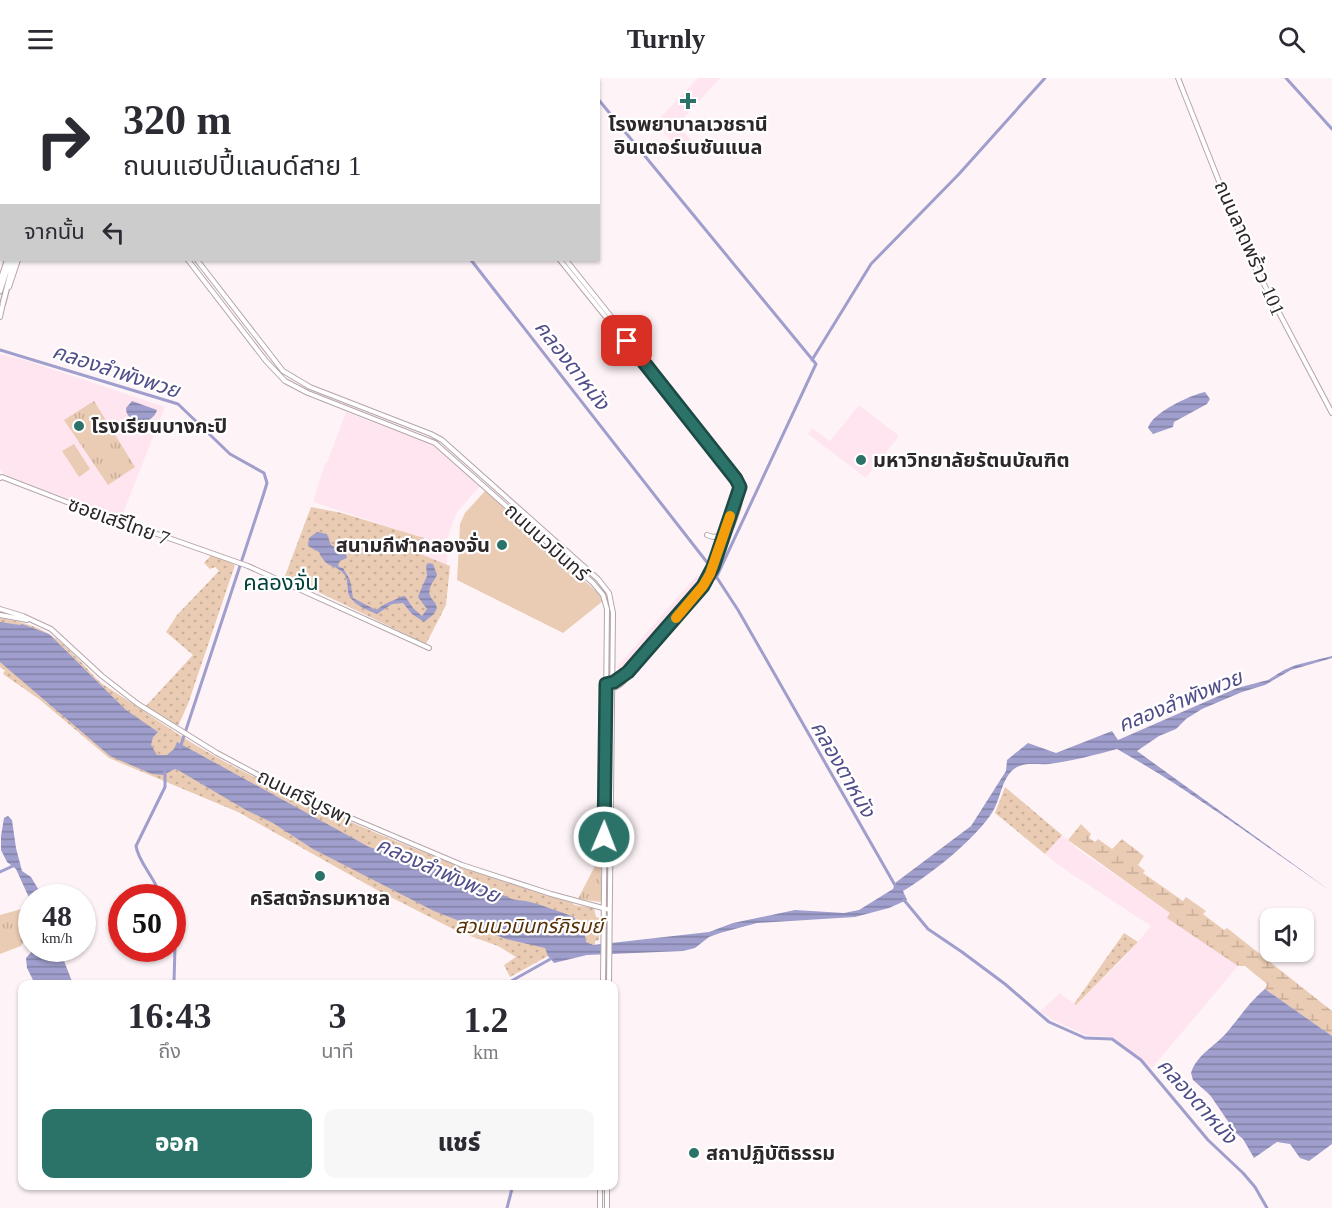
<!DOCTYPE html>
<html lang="th">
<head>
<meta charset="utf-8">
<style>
  body { margin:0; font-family:"Times New Roman","Noto Sans Thai",serif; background:#f7f7f7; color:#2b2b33; height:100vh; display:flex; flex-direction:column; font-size:22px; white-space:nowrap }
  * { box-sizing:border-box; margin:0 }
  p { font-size:20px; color:#7c7c81 }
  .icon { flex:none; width:33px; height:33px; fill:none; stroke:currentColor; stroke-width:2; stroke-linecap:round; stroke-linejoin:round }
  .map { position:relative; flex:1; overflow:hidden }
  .drawer { position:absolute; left:18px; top:902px; width:600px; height:210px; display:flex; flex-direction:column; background:#fff; border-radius:12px; box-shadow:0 2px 4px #0004 }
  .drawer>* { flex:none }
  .top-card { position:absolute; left:0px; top:0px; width:600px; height:183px; box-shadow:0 2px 4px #0004; background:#fff; color:#2b2b33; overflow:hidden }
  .buttons { position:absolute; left:1260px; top:830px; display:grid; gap:12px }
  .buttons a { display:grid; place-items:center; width:54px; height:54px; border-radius:12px; background:#fff; box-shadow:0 2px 4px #0004; font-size:30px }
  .speed { position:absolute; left:18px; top:806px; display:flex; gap:12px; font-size:30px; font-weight:700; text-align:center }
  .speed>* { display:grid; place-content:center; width:78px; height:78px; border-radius:50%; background:#fff; box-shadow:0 2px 4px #0004; line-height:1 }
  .speed small { font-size:15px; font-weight:400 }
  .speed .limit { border:9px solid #d22; background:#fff; color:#111 }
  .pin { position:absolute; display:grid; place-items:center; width:51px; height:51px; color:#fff; margin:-26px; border-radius:12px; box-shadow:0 3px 9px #0006 }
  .me { position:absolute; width:66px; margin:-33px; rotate:1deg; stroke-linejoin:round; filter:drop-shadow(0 0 4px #0008) }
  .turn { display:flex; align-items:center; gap:21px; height:126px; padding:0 24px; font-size:27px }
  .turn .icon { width:78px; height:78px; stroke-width:2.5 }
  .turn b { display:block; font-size:42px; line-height:51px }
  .then { display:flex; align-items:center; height:57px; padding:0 24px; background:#0003; gap:12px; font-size:22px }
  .eta { display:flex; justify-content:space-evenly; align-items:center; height:102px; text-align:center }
  .eta b { font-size:36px; font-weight:800; line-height:42px }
  .button { display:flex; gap:12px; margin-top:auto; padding:12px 24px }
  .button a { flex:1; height:69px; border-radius:12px; background:#2b7269; color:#fff; font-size:24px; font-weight:800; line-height:69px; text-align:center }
  .button a+a { background:#f7f7f7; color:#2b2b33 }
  header { display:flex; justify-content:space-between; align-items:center; height:78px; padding:0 24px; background:#fff; font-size:27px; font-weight:800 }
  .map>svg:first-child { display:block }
  .built { fill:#fee5ef }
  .grass { fill:url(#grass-tufts) }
  .wetland { fill:url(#wetland-marsh) }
  .park { fill:url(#park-dots) }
  .pitch { fill:#eacbb3 }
  .water { fill:url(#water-rules) }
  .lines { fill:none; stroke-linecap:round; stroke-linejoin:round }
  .canal { stroke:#9f9ecc; stroke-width:3 }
  .ferry { stroke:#514d89; stroke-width:1.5; stroke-dasharray:8 6; stroke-linecap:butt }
  .secondary-casing { stroke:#b5a5ab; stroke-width:6 }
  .primary-casing { stroke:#b5a5ab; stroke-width:7 }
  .secondary { stroke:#fff; stroke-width:4 }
  .primary { stroke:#fff; stroke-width:4.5 }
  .route-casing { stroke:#1c4a44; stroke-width:15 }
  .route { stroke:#2b7269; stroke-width:10 }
  .slow { stroke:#f59e0b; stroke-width:10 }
  .poi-dot { fill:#2b7269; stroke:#fff; stroke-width:2 }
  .labels { text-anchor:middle; stroke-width:4.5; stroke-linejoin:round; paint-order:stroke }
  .poi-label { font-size:20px; font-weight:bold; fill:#2d272a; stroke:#fff; text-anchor:start }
  .street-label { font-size:20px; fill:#2d272a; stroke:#fff }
  .park-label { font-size:20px; font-style:italic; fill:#583007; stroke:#fff }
  .water-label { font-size:21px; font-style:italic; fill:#514d89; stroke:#fff }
  .quarter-label { font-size:22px; fill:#02423b; stroke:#fff }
</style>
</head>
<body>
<header><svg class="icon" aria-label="menu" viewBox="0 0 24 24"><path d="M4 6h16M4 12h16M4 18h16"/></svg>Turnly<svg class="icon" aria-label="search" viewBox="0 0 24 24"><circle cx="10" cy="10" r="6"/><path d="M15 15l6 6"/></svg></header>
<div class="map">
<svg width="1332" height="1130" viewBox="0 0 1332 1130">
  <defs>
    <pattern id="grass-tufts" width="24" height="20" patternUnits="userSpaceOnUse" patternTransform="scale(1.5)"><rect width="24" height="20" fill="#eacbb3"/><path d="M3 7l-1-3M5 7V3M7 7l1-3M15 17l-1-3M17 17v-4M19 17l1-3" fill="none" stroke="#c9ae9a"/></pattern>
    <pattern id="wetland-marsh" width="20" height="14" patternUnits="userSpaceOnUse" patternTransform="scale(1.5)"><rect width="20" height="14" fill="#eacbb3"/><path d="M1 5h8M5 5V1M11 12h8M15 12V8" fill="none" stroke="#c9ae9a"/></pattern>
    <pattern id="park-dots" width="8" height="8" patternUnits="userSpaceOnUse" patternTransform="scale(1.5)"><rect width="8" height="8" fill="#eacbb3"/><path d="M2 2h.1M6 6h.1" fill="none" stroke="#c9ae9a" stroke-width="1.8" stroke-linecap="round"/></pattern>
    <pattern id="water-rules" width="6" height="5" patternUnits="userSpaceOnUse" patternTransform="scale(1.5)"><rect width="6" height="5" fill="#9f9ecc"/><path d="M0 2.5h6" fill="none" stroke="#8281a6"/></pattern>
  </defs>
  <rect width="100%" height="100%" fill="#fef4f8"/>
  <path class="built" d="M 698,0 L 720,0 L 677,47 L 693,64 L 682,74 L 655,45 Z
    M 0,276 L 25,282 L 165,329 L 121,440 L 4,397 L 0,390 Z
    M 859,327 L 899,358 L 866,400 L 808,356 L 812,350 L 830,363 Z
    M 346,334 L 433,367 L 480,408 L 457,434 L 448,458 L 447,487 L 418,475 L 423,460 L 313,424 L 325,385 L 327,385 Z
    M 697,497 L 701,502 L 698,509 L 625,593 L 621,593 L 617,589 Z
    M 1062,757 L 1080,773 L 1171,835 L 1168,840 L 1238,888 L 1152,990 L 1112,959 L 1085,957 L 1055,943 L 1040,934 L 1060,915 L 1076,927 L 1127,877 L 1151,848 L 1061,789 L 1045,776 Z"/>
  <path class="grass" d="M 94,323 L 135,389 L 108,407 L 64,342 Z
    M 601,778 L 601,824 L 578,821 L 599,780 Z
    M 25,830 L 31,849 L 21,868 L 0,876 L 0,837 Z"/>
  <path class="wetland" d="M 1081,746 L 1091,756 L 1089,760 L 1095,764 L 1098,761 L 1112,771 L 1122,761 L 1144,778 L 1138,787 L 1145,793 L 1143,795 L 1183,823 L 1186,819 L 1206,833 L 1203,836 L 1224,852 L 1227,850 L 1332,933 L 1332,958 L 1265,911 L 1267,906 L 1245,888 L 1238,888 L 1167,840 L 1170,835 L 1068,762 Z"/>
  <path class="park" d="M 311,429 L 342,435 L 424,460 L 418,475 L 450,488 L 446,527 L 426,566 L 285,498 Z
    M 212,476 L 235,487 L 188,626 L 177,650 L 145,629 L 193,577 L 166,554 L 177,537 L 219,493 L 215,489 L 210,491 L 204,485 Z
    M 0,540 C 38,547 51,553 78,581 C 87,589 94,600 104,607 C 139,629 174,655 211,676 C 240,693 270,706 300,721 C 388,762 479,798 572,825 L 574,827 L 594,830 L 596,839 L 600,840 L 599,862 L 595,863 L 595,867 L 548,878 L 510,899 L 504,887 L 516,879 L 498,868 L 459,854 L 377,812 L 238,734 L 109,680 L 39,621 L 3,596 L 5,592 L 0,589 Z
    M 1005,709 L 1062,757 L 1045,776 L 995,735 Z
    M 1124,855 L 1138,864 L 1076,927 L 1074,926 Z"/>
  <path class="pitch" d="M 74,366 L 90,391 L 79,399 L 62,373 Z
    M 485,413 L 597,514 L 603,523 L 563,555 L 457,502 L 460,446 L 465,435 Z"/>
  <path class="water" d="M 1205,314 L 1210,321 L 1207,326 L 1174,344 L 1173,349 L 1153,356 L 1148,350 C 1152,335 1190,317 1205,314 Z
    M 132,323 L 157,332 C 155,339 149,343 142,344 C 134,343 126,340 126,330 Z
    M 317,454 L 327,456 L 331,467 L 346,476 L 347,480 L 340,483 L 338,487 L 339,489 L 343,490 L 350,502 L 353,520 L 376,532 L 385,526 L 403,518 L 405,518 L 413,530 L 422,538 L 427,531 L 418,519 L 419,516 L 427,498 L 426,488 L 428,485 L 433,486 L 437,497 C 433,505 425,512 432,521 C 438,529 434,521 437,530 L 434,536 L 424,544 L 412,536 L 403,525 L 392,526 L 377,536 C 367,532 349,525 348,513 C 347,506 348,500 343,495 C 334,485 327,492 319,474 L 308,468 L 309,460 Z
    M 0,544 L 20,547 L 22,546 L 49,556 L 126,632 L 158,654 L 153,659 L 151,667 L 157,677 L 167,677 L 174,671 L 177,664 L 369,769 C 393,776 418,783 442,793 C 447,808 454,801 464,801 C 475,800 501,817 512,821 C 518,823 524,822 530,824 C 545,828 560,834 574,839 L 579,849 L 584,852 L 586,864 L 593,867 L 709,854 L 733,845 L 795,832 L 844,835 L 859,832 L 893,811 L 895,805 L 971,748 L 1006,693 L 1007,682 L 1028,665 L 1056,675 L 1112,653 L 1118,662 L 1237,610 L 1268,602 L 1284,592 L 1296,587 L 1332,578 L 1332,580 L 1291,592 L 1265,607 L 1242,614 L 1202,631 L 1186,641 L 1176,651 L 1159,658 L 1137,673 L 1332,814 C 1261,765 1192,713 1117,671 C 1095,677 1072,683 1049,686 C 1038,687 1027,684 1017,689 C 1002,697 1001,720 993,733 C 978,759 929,798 903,813 L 907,822 L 889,830 L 855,839 L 757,845 L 720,855 L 709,859 L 695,870 L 683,873 L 587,877 L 554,885 L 548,878 L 545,870 L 506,861 L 434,833 L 313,771 L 273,745 L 246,732 L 178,692 L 175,691 L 163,697 L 152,696 L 110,678 L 0,584 Z
    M 8,738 L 12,742 L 16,770 L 22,793 L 31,799 L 43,819 L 32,819 L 31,824 L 16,791 L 7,784 L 1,772 L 1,758 L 4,740 Z
    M 35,870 L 59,870 L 73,906 L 35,906 L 27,890 L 26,880 Z
    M 1265,911 L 1332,958 L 1332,1066 L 1309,1083 L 1300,1080 L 1290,1066 L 1277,1064 L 1254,1080 L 1243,1061 L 1236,1055 L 1210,1017 L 1193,1002 L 1191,995 C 1197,976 1216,968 1228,953 C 1240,939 1250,923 1265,911 Z"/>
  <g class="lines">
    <path class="canal" d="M 326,0 L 327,2
      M 581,0 L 582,2
      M 1286,0 L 1332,51
      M 598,21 L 816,286 L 716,500
      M 471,182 L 706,483 L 738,532 L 896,809
      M 0,272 L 178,326 L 230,376 L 264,395 L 267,405 L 263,418 L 180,670
      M 812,282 L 871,186 L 959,96 L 1045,0
      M 0,794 L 15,787
      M 161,819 C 156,801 138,784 136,768 L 165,709 L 165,693
      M 904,822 L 928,851 L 962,874 L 1005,906 L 1049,944 L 1085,960 L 1112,961 L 1141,982 L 1208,1062 L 1243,1095 L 1255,1109 L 1267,1130
      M 172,906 L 174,904 L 175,869 L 172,860
      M 506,906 L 554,879
      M 507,1130 L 513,1107"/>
    <path class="ferry" d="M 36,2 L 37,0
      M 0,53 L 2,50"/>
    <g class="secondary-casing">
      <path id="secondary" d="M 32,0 L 34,2
        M 415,0 L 416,2
        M 421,0 L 423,2
        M 1178,0 L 1247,174 L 1332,335
        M 188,182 L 266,283 L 285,303 L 308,315 L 435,365 L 593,505 L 603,517 L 607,531 L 603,906
        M 197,182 L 283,293 L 310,309 L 431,356 L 442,362 L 598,501 L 609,515 L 613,535 L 609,906
        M 560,182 L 736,401 L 740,409 L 721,468 L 710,496 L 703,508 L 628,594 C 626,603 619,609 611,611
        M 566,182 L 740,400 C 747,416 731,454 721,468
        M 0,203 L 7,182
        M 9,209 L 18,182
        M 0,239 L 3,225
        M 0,400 L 2,399 L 72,426 L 248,488 L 429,570
        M 707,457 L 713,459 L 724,457
        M 0,531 L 23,538 L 51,551 L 102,598 L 138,626 L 217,675 L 292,715 L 462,787 L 551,816 L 610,832
        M 0,537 L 27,542
        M 609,606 L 614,605 L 628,594
        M 600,1130 L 600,1107
        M 607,1130 L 607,1107"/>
    </g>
    <g class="primary-casing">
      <path id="primary" d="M 133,2 L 134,0
        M 142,2 L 144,0
        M 147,2 L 149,0
        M 0,213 L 10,182
        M 3,225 L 14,182"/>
    </g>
    <use href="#secondary" class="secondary"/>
    <use href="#primary" class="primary"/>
  </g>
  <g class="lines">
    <g class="route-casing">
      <path id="route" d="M 604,759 L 606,606 L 614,604 L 628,594 L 703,508 L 713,489 L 740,409 L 736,401 L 627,263"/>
    </g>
    <use href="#route" class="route"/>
    <path class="slow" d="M 676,540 L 703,508 L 710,496 L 730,438"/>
  </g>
  <g class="poi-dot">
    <path d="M685 14h6v6h6v6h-6v6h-6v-6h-6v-6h6z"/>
    <circle cx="79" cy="348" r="6"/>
    <circle cx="861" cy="382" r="6"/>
    <circle cx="502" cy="467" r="6"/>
    <circle cx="320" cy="798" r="6"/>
    <circle cx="694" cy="1075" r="6"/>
  </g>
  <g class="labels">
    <g class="poi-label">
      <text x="688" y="53" text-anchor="middle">โรงพยาบาลเวชธานี<tspan x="688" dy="23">อินเตอร์เนชันแนล</tspan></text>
      <text x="91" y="355">โรงเรียนบางกะปิ</text>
      <text x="873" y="389">มหาวิทยาลัยรัตนบัณฑิต</text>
      <text x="490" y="474" text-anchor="end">สนามกีฬาคลองจั่น</text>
      <text x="320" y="827" text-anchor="middle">คริสตจักรมหาชล</text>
      <text x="706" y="1082">สถาปฏิบัติธรรม</text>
    </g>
    <g class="street-label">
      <text transform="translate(1250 170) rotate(66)" y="7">ถนนลาดพร้าว 101</text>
      <text transform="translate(119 443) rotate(20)" y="7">ซอยเสรีไทย 7</text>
      <text transform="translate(547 464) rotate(42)" y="7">ถนนนวมินทร์</text>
      <text transform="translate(305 719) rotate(26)" y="7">ถนนศรีบูรพา</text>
    </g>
    <g class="park-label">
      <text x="529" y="855">สวนนวมินทร์ภิรมย์</text>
    </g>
    <g class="water-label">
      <text transform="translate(572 287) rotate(52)" y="7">คลองตาหนัง</text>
      <text transform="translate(116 293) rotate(18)" y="7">คลองลำพังพวย</text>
      <text transform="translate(1180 623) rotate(-22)" y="7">คลองลำพังพวย</text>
      <text transform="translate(843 691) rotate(60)" y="7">คลองตาหนัง</text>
      <text transform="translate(438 792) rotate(24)" y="7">คลองลำพังพวย</text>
      <text transform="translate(1197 1023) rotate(48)" y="7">คลองตาหนัง</text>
    </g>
    <g class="quarter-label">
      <text x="281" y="512">คลองจั่น</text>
    </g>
  </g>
</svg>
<div class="buttons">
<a><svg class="icon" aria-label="sound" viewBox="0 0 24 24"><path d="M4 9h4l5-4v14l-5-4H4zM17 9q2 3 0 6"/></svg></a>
</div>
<div class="speed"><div>48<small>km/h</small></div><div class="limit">50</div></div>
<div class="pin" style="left:627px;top:263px;background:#d93025"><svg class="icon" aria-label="arrive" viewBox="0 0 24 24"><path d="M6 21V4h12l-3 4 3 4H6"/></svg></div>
<svg class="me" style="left:604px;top:759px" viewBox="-20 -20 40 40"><circle r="17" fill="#2b7269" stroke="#fff" stroke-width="3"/><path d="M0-11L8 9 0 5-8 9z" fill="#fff"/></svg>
<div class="top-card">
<div class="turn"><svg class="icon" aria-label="right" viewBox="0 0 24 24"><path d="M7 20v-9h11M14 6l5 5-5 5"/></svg><div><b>320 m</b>ถนนแฮปปี้แลนด์สาย 1</div></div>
<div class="then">จากนั้น<svg class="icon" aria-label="left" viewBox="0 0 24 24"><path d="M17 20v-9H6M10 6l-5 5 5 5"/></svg></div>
</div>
<section class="drawer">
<div class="eta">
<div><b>16:43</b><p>ถึง</p></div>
<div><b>3</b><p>นาที</p></div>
<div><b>1.2</b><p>km</p></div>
</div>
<div class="button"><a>ออก</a><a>แชร์</a></div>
</section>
</div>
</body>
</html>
